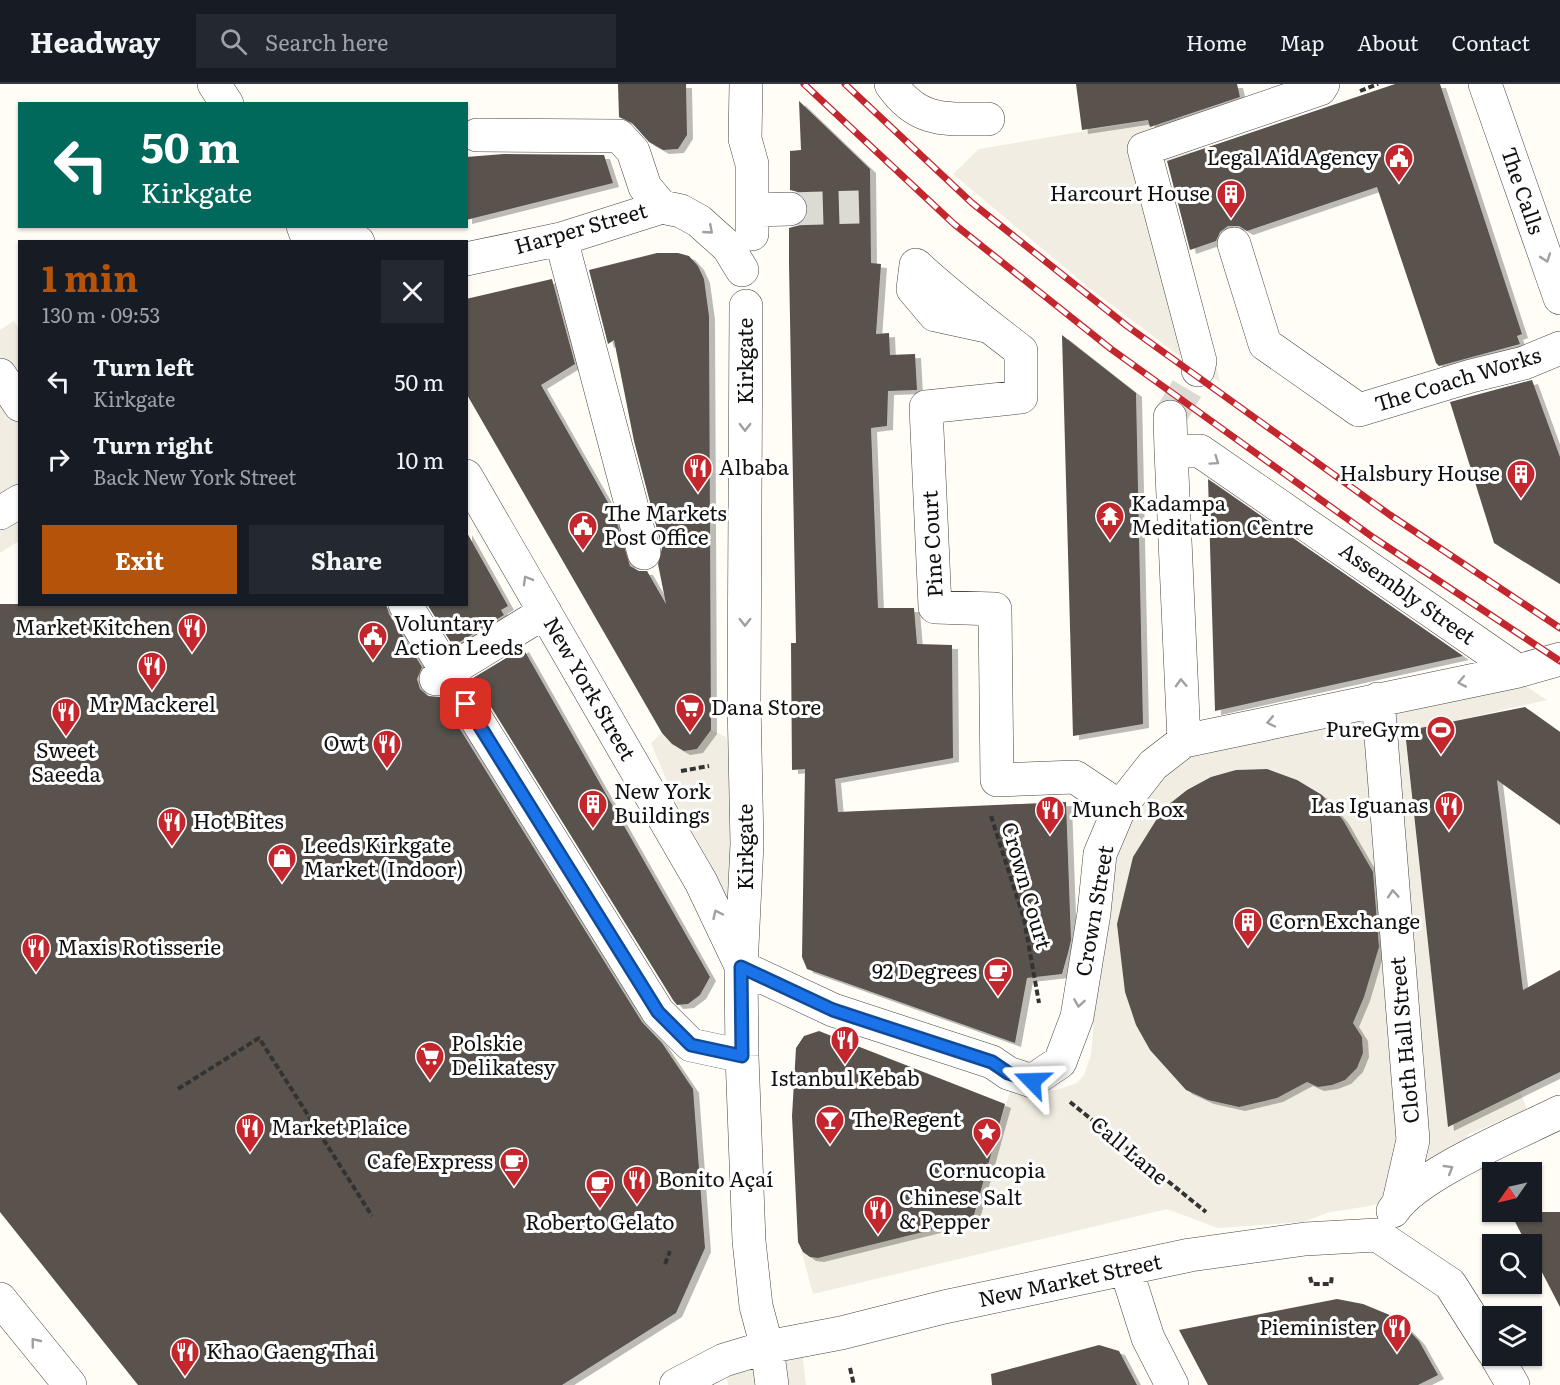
<!DOCTYPE html>
<html lang="en">
<head>
<meta charset="utf-8">
<style>
  body { margin:0; font-family:Literata,serif; background:#242831; color:#f1f3f6; height:100vh; display:flex; flex-direction:column; font-size:22px; white-space:nowrap }
  * { box-sizing:border-box; margin:0 }
  p { font-size:20px; color:#9ea1a6 }
  .icon { flex:none; width:33px; height:33px; fill:none; stroke:currentColor; stroke-width:2; stroke-linecap:round; stroke-linejoin:round }
  .map { position:relative; flex:1; overflow:hidden }
  .panel { position:absolute; left:18px; top:156px; width:450px; height:366px; display:flex; flex-direction:column; background:#171b24; border-radius:0px; box-shadow:0 2px 4px #0004 }
  .panel>* { flex:none }
  .top-card { position:absolute; left:18px; top:18px; width:450px; height:126px; border-radius:0px; box-shadow:0 2px 4px #0004; background:#00695c; color:#fff; overflow:hidden }
  .needle { width:39px; rotate:236deg }
  .fabs { position:absolute; left:1482px; top:1078px; display:grid; gap:12px }
  .fabs a { display:grid; place-items:center; width:60px; height:60px; border-radius:0px; background:#171b24; box-shadow:0 2px 4px #0004; font-size:30px }
  .pin { position:absolute; display:grid; place-items:center; width:51px; height:51px; color:#fff; margin:-26px; border-radius:12px; box-shadow:0 3px 9px #0006 }
  .me { position:absolute; width:66px; margin:-33px; rotate:292deg; stroke-linejoin:round; filter:drop-shadow(0 0 4px #0008) }
  .turn { display:flex; align-items:center; gap:21px; height:126px; padding:0 24px; font-size:27px }
  .turn .icon { width:78px; height:78px; stroke-width:2.5 }
  .turn b { display:block; font-size:42px; line-height:51px }
  .round { display:grid; place-items:center; flex:none; width:63px; height:63px; border-radius:0px; background:#242831 }
  .head { display:flex; align-items:center; justify-content:space-between; height:102px; padding:0 24px }
  h1 { font-size:36px; font-weight:700; line-height:45px; color:#b45309 }
  .cta { display:flex; gap:12px; margin-top:auto; padding:12px 24px }
  .cta a { flex:1; height:69px; border-radius:0px; background:#b45309; color:#fff; font-size:24px; font-weight:700; line-height:69px; text-align:center }
  .cta a+a { background:#242831; color:#f1f3f6 }
  ul { padding:0; list-style:none }
  li { display:flex; align-items:center; gap:18px; height:78px; padding:0 24px }
  li div { flex:1 }
  li b { display:block; font-size:22px }
  li em { font-style:normal }
  header { display:flex; align-items:center; gap:36px; box-sizing:border-box; height:84px; padding:0 30px; background:#171b24; border-bottom:2px solid #363941 }
  header strong { font-size:28px }
  nav { display:flex; gap:33px; margin-inline-start:auto; font-size:21px }
  .search { width:420px; height:54px; background:#242831; display:flex; align-items:center; gap:15px; box-sizing:border-box; padding:0 21px; border-radius:0px; color:#9ea1a6; font-size:22px }
  .map>svg:first-child { display:block }
  .plaza { fill:#f1ede2; fill-rule:evenodd }
  .building { fill:#5a524d; filter:url(#shadow) }
  .lines { fill:none; stroke-linecap:round; stroke-linejoin:round }
  .minor-tunnel { stroke:#dbdad3; stroke-width:33; stroke-dasharray:33 16; stroke-linecap:butt }
  .minor-casing { stroke:#444; stroke-width:34 }
  .path { stroke:#333; stroke-width:4; stroke-dasharray:6 3; stroke-linecap:butt }
  .minor { stroke:#fff; stroke-width:33 }
  .rail-casing { stroke:#c4262e; stroke-width:7 }
  .rail { stroke:#fff; stroke-width:4.5; stroke-dasharray:14; stroke-linecap:butt }
  .oneway { stroke:#a0a0a0 }
  .route-casing { stroke:#114b97; stroke-width:15 }
  .route { stroke:#1a73e8; stroke-width:10 }
  .labels { text-anchor:middle; stroke-width:6; stroke-linejoin:round; paint-order:stroke }
  .poi-label { font-size:21px; fill:#111; stroke:#fff; text-anchor:start }
  .street-label { font-size:21px; fill:#111; stroke:#fff }
</style>
</head>
<body>
<header>
<strong>Headway</strong>
<div class="search"><svg class="icon" aria-label="search" viewBox="0 0 24 24"><circle cx="10" cy="10" r="6"/><path d="M15 15l6 6"/></svg>Search here</div>
<nav><a>Home</a><a>Map</a><a>About</a><a>Contact</a></nav>
</header>
<div class="map">
<svg width="1560" height="1301" viewBox="0 0 1560 1301">
  <defs>
    <filter id="shadow"><feDropShadow dx="6" dy="4" stdDeviation="0" flood-color="#0004"/></filter>
  </defs>
  <rect width="100%" height="100%" fill="#fffdf5"/>
  <path class="plaza" d="M 1180,31 L 1192,69 L 1161,79 L 1189,166 L 1220,298 L 1198,286 L 1088,203 L 953,90 L 979,65 Z
    M 14,237 L 20,246 L 19,457 L 0,469 L 0,246 Z
    M 1518,597 L 1547,616 L 1405,648 L 1448,1042 L 1520,1008 L 1527,1025 L 1467,1051 L 1471,1062 L 1384,1117 L 1370,1122 L 1330,1128 L 1303,1138 L 1218,1144 L 1167,1125 L 813,1210 L 799,1158 L 809,1173 L 818,1174 L 968,1136 L 977,1125 L 985,1088 L 1011,1005 L 1039,1009 L 1056,1006 L 1077,999 L 1084,991 L 1091,971 L 1093,948 L 1101,801 L 1130,724 L 1171,685 L 1196,671 ZM 1267,685 L 1297,696 L 1322,711 L 1343,736 L 1357,760 L 1369,791 L 1377,851 L 1373,883 L 1353,939 L 1239,1023 L 1208,1016 L 1186,1006 L 1150,966 L 1136,941 L 1125,908 L 1133,773 L 1163,725 L 1187,706 L 1236,686 Z
    M 711,646 L 726,653 L 736,688 L 728,822 L 709,777 L 676,719 L 651,659 L 662,649 L 672,660 L 684,667 L 697,665 Z
    M 801,1257 L 806,1301 L 728,1301 L 724,1276 Z"/>
  <path class="building" d="M 618,0 L 686,0 L 687,51 L 678,65 L 663,66 L 649,58 L 632,39 L 619,33 Z
    M 1076,0 L 1237,0 L 1240,13 L 1150,43 L 1148,36 L 1082,46 Z
    M 1395,0 L 1440,0 L 1522,250 L 1517,252 L 1520,260 L 1439,282 L 1436,279 L 1377,103 L 1247,147 L 1239,142 L 1228,142 L 1220,148 L 1216,157 L 1190,166 L 1167,77 Z
    M 799,17 L 870,85 L 871,179 L 881,180 L 876,250 L 889,249 L 890,271 L 915,270 L 917,306 L 888,307 L 887,342 L 871,344 L 878,524 L 914,524 L 917,560 L 952,561 L 953,674 L 835,695 L 838,728 L 1066,718 L 1071,856 L 1068,869 L 1062,890 L 1027,894 L 1015,959 L 807,885 L 802,873 L 805,685 L 792,686 L 791,559 L 796,559 L 789,180 L 789,144 L 800,141 L 806,134 L 809,125 L 806,115 L 798,108 L 790,106 L 790,67 L 801,66 Z
    M 504,70 L 604,71 L 613,99 L 466,136 L 466,73 Z
    M 657,169 L 678,169 L 689,172 L 698,182 L 704,195 L 709,232 L 711,646 L 697,665 L 684,667 L 672,660 L 662,649 L 466,309 L 466,215 L 552,195 L 575,280 L 541,301 L 614,429 L 630,482 L 639,487 L 647,487 L 666,520 L 658,480 L 662,464 L 634,357 L 614,256 L 608,260 L 589,186 Z
    M 1062,251 L 1136,309 L 1143,640 L 1073,652 Z
    M 1532,296 L 1560,373 L 1560,500 L 1494,459 L 1450,318 Z
    M 1208,395 L 1463,572 L 1215,627 Z
    M 466,447 L 508,522 L 501,526 L 504,531 L 453,562 L 427,520 L 466,520 Z
    M 0,520 L 386,520 L 389,530 L 422,583 L 417,595 L 420,605 L 428,612 L 440,613 L 642,938 L 662,959 L 693,1005 L 705,1164 L 676,1229 L 562,1301 L 138,1301 L 0,1128 Z
    M 523,564 L 710,893 L 700,911 L 688,920 L 677,921 L 673,916 L 473,594 Z
    M 1525,623 L 1560,648 L 1560,741 L 1497,696 L 1523,906 L 1560,886 L 1560,988 L 1448,1043 L 1405,647 Z
    M 1267,685 L 1297,696 L 1322,711 L 1343,736 L 1373,788 L 1379,863 L 1364,913 L 1353,939 L 1362,953 L 1363,969 L 1357,984 L 1345,996 L 1332,1001 L 1318,1003 L 1307,998 L 1277,1014 L 1239,1023 L 1208,1016 L 1186,1006 L 1150,966 L 1136,941 L 1125,908 L 1117,840 L 1133,773 L 1163,725 L 1187,706 L 1211,693 L 1236,686 Z
    M 819,947 L 1005,1020 L 974,1131 L 963,1138 L 818,1174 L 810,1173 L 803,1168 L 798,1158 L 792,1032 L 796,964 L 804,952 Z
    M 1510,1128 L 1560,1128 L 1560,1223 L 1532,1169 L 1532,1161 L 1527,1161 Z
    M 1337,1215 L 1363,1220 L 1397,1234 L 1419,1257 L 1438,1291 L 1418,1301 L 1208,1301 L 1179,1246 Z
    M 1099,1261 L 1119,1267 L 1137,1301 L 992,1301 L 991,1290 Z"/>
  <g class="lines">
    <path class="minor-tunnel" d="M 790,125 L 859,123
      M 1170,333 L 1198,286"/>
    <g class="minor-casing">
      <path id="minor" d="M 214,0 L 227,20
        M 746,0 L 745,55 L 752,80 L 752,150
        M 891,0 C 918,39 945,35 988,35
        M 1485,0 L 1560,214
        M 477,51 L 619,52 L 633,67 L 645,103 L 662,123
        M 753,126 L 790,125
        M 303,142 L 309,158
        M 330,142 L 358,158
        M 561,155 L 644,469
        M 1234,160 L 1265,260 L 1359,326 L 1471,292 L 1524,279 L 1560,264
        M 466,175 L 561,155 L 662,123 L 681,127 L 699,137 L 728,163 L 742,186
        M 746,222 L 744,618 L 747,760 L 741,883 L 742,972 L 749,1157 L 756,1222 L 767,1263 L 772,1301
        M 990,243 L 935,231 L 913,205 L 916,181 C 949,212 985,239 1021,267 L 1021,313 L 926,323 L 935,523 L 995,525 L 997,696 L 1075,693 L 1120,723
        M 1198,286 L 1200,277 L 1144,65 L 1320,5 L 1323,0
        M 0,291 L 20,321
        M 1170,333 L 1171,367
        M 466,392 L 701,798 L 741,882
        M 0,429 L 20,417
        M 405,520 L 658,928 L 691,961 L 742,972
        M 436,595 L 545,528
        M 1378,615 L 1413,1056 L 1399,1117
        M 1184,657 L 1171,367 L 1200,367 L 1518,587
        M 741,883 L 833,926 L 992,978 L 1008,989 L 1032,997 L 1060,978 L 1077,933 L 1094,829 L 1100,770 L 1120,723 L 1153,681 L 1184,657 L 1518,587 L 1560,575
        M 1393,1127 C 1416,1091 1518,1049 1560,1028
        M 1377,1151 L 1450,1200 L 1492,1266
        M 1126,1185 L 1148,1254 L 1172,1301
        M 0,1215 L 70,1301
        M 1496,1272 L 1513,1301
        M 676,1301 L 724,1276 L 767,1263 L 841,1249 L 944,1223 L 1190,1171 L 1305,1155 L 1377,1151"/>
    </g>
    <path class="path" d="M 1360,7 L 1378,0
      M 681,687 L 709,682
      M 991,732 L 1024,835 L 1039,919
      M 178,1005 L 259,954 L 372,1132
      M 1070,1018 L 1206,1128
      M 665,1180 L 670,1167
      M 1310,1193 L 1312,1200 L 1331,1200 L 1332,1191
      M 850,1284 L 854,1301"/>
    <use href="#minor" class="minor"/>
    <g class="rail-casing">
      <path id="rail" d="M 804,0 L 954,140 L 1111,265 L 1374,454 L 1560,577
        M 845,0 L 972,119 L 1127,242 L 1390,431 L 1560,544"/>
    </g>
    <use href="#rail" class="rail"/>
  </g>
  <defs><path id="oneway-chevron" d="M-2-3.5L2.5 0L-2 3.5" fill="none" stroke-width="1.6" stroke-linecap="round" stroke-linejoin="round" transform="scale(1.5)"/></defs>
  <g class="oneway">
    <use href="#oneway-chevron" transform="translate(709 146) rotate(41)"/>
    <use href="#oneway-chevron" transform="translate(1546 174) rotate(71)"/>
    <use href="#oneway-chevron" transform="translate(745 343) rotate(90)"/>
    <use href="#oneway-chevron" transform="translate(1215 377) rotate(35)"/>
    <use href="#oneway-chevron" transform="translate(527 496) rotate(-120)"/>
    <use href="#oneway-chevron" transform="translate(745 538) rotate(90)"/>
    <use href="#oneway-chevron" transform="translate(1462 598) rotate(169)"/>
    <use href="#oneway-chevron" transform="translate(1181 599) rotate(-92)"/>
    <use href="#oneway-chevron" transform="translate(1271 638) rotate(168)"/>
    <use href="#oneway-chevron" transform="translate(1393 810) rotate(-94)"/>
    <use href="#oneway-chevron" transform="translate(717 830) rotate(-115)"/>
    <use href="#oneway-chevron" transform="translate(1079 919) rotate(99)"/>
    <use href="#oneway-chevron" transform="translate(1449 1085) rotate(-31)"/>
    <use href="#oneway-chevron" transform="translate(35 1258) rotate(-129)"/>
  </g>
  <g class="lines">
    <g class="route-casing">
      <path id="route" d="M 466,620 L 658,928 L 691,961 L 742,972 L 741,883 L 833,926 L 992,978 L 1008,989 L 1032,997"/>
    </g>
    <use href="#route" class="route"/>
  </g>
  <defs>
    <g id="civic-pin" transform="scale(1.5)"><path d="M0 17L-7.5 6A9.5 9.5 0 1 1 7.5 6Z" fill="#c4262e" stroke="#fff"/><path d="M-.6-6.5H3V-4.5H.6V-3L4-1V1h2V6H-6V1h2V-1L-.6-3ZM-1.2 2.5V6h2.4V2.5Z" fill="#fff"/></g>
    <g id="building-pin" transform="scale(1.5)"><path d="M0 17L-7.5 6A9.5 9.5 0 1 1 7.5 6Z" fill="#c4262e" stroke="#fff"/><path d="M-4-6H4V6H1V3H-1V6H-4ZM-2.5-4.3h1.7v1.8h-1.7ZM.8-4.3h1.7v1.8H.8ZM-2.5-1h1.7V.8h-1.7ZM.8-1h1.7V.8H.8Z" fill="#fff"/></g>
    <g id="restaurant-pin" transform="scale(1.5)"><path d="M0 17L-7.5 6A9.5 9.5 0 1 1 7.5 6Z" fill="#c4262e" stroke="#fff"/><path d="M-5-6h1v4h1v-4h1v4h1v-4h1v5L-1.5 .5V6h-2V.5L-5-1ZM5-6V6H3V1.5H1.5Q1.5-4 5-6Z" fill="#fff"/></g>
    <g id="temple-pin" transform="scale(1.5)"><path d="M0 17L-7.5 6A9.5 9.5 0 1 1 7.5 6Z" fill="#c4262e" stroke="#fff"/><path d="M0-6L5-2H3V0L6.5 2.5H4V6H1.5V3h-3V6H-4V2.5H-6.5L-3 0V-2H-5Z" fill="#fff"/></g>
    <g id="supermarket-pin" transform="scale(1.5)"><path d="M0 17L-7.5 6A9.5 9.5 0 1 1 7.5 6Z" fill="#c4262e" stroke="#fff"/><path d="M-6-5.5h2.5l.6 2H6L4.5 2H-2.5L-4.4-4H-6ZM-1.5 3.2a1.3 1.3 0 1 0 .1 0ZM3 3.2a1.3 1.3 0 1 0 .1 0Z" fill="#fff"/></g>
    <g id="stadium-pin" transform="scale(1.5)"><path d="M0 17L-7.5 6A9.5 9.5 0 1 1 7.5 6Z" fill="#c4262e" stroke="#fff"/><path d="M0-5a6.5 5 0 1 0 0 10a6.5 5 0 1 0 0-10ZM-3.5-1.8h7v3.6h-7Z" fill="#fff"/></g>
    <g id="shop-pin" transform="scale(1.5)"><path d="M0 17L-7.5 6A9.5 9.5 0 1 1 7.5 6Z" fill="#c4262e" stroke="#fff"/><path d="M-5-2.5h2.3a2.7 3.5 0 0 1 5.4 0H5L5.5 6h-11ZM-1.5-2.5h3a1.5 2.3 0 0 0-3 0Z" fill="#fff"/></g>
    <g id="cafe-pin" transform="scale(1.5)"><path d="M0 17L-7.5 6A9.5 9.5 0 1 1 7.5 6Z" fill="#c4262e" stroke="#fff"/><path d="M-5.5-4.5H6V0H3Q3 3.5 0 3.5H-2.5Q-5.5 3.5-5.5 0ZM3-3.2v2h1.7v-2ZM-6 4.5H4V6H-6Z" fill="#fff"/></g>
    <g id="bar-pin" transform="scale(1.5)"><path d="M0 17L-7.5 6A9.5 9.5 0 1 1 7.5 6Z" fill="#c4262e" stroke="#fff"/><path d="M-6-5H6L.8 .8V4.5H3.5V6h-7V4.5H-.8V.8Z" fill="#fff"/></g>
    <g id="sight-pin" transform="scale(1.5)"><path d="M0 17L-7.5 6A9.5 9.5 0 1 1 7.5 6Z" fill="#c4262e" stroke="#fff"/><path d="M0-6L1.8-2.2L6-1.7L2.9 1.2L3.7 5.4L0 3.3L-3.7 5.4L-2.9 1.2L-6-1.7L-1.8-2.2Z" fill="#fff"/></g>
  </defs>
  <g fill-rule="evenodd">
    <use href="#civic-pin" x="1399" y="74"/>
    <use href="#building-pin" x="1231" y="110"/>
    <use href="#restaurant-pin" x="698" y="384"/>
    <use href="#building-pin" x="1521" y="390"/>
    <use href="#temple-pin" x="1110" y="432"/>
    <use href="#civic-pin" x="583" y="442"/>
    <use href="#restaurant-pin" x="192" y="544"/>
    <use href="#civic-pin" x="373" y="552"/>
    <use href="#restaurant-pin" x="152" y="582"/>
    <use href="#supermarket-pin" x="690" y="624"/>
    <use href="#restaurant-pin" x="66" y="628"/>
    <use href="#stadium-pin" x="1441" y="646"/>
    <use href="#restaurant-pin" x="387" y="660"/>
    <use href="#building-pin" x="593" y="720"/>
    <use href="#restaurant-pin" x="1449" y="722"/>
    <use href="#restaurant-pin" x="1050" y="726"/>
    <use href="#restaurant-pin" x="172" y="738"/>
    <use href="#shop-pin" x="282" y="774"/>
    <use href="#building-pin" x="1248" y="838"/>
    <use href="#restaurant-pin" x="36" y="864"/>
    <use href="#cafe-pin" x="998" y="888"/>
    <use href="#restaurant-pin" x="845" y="956"/>
    <use href="#supermarket-pin" x="430" y="972"/>
    <use href="#bar-pin" x="830" y="1036"/>
    <use href="#restaurant-pin" x="250" y="1044"/>
    <use href="#sight-pin" x="987" y="1048"/>
    <use href="#cafe-pin" x="514" y="1078"/>
    <use href="#restaurant-pin" x="637" y="1096"/>
    <use href="#cafe-pin" x="600" y="1100"/>
    <use href="#restaurant-pin" x="878" y="1126"/>
    <use href="#restaurant-pin" x="1397" y="1244"/>
    <use href="#restaurant-pin" x="185" y="1268"/>
  </g>
  <g class="labels">
    <g class="poi-label">
      <text x="1378" y="81" text-anchor="end">Legal Aid Agency</text>
      <text x="1210" y="117" text-anchor="end">Harcourt House</text>
      <text x="719" y="391">Albaba</text>
      <text x="1500" y="397" text-anchor="end">Halsbury House</text>
      <text x="1131" y="427">Kadampa<tspan x="1131" dy="24">Meditation Centre</tspan></text>
      <text x="604" y="437">The Markets<tspan x="604" dy="24">Post Office</tspan></text>
      <text x="394" y="547">Voluntary<tspan x="394" dy="24">Action Leeds</tspan></text>
      <text x="171" y="551" text-anchor="end">Market Kitchen</text>
      <text x="152" y="628" text-anchor="middle">Mr Mackerel</text>
      <text x="711" y="631">Dana Store</text>
      <text x="1420" y="653" text-anchor="end">PureGym</text>
      <text x="366" y="667" text-anchor="end">Owt</text>
      <text x="66" y="674" text-anchor="middle">Sweet<tspan x="66" dy="24">Saeeda</tspan></text>
      <text x="614" y="715">New York<tspan x="614" dy="24">Buildings</tspan></text>
      <text x="1428" y="729" text-anchor="end">Las Iguanas</text>
      <text x="1071" y="733">Munch Box</text>
      <text x="193" y="745">Hot Bites</text>
      <text x="303" y="769">Leeds Kirkgate<tspan x="303" dy="24">Market (Indoor)</tspan></text>
      <text x="1269" y="845">Corn Exchange</text>
      <text x="57" y="871">Maxis Rotisserie</text>
      <text x="977" y="895" text-anchor="end">92 Degrees</text>
      <text x="451" y="967">Polskie<tspan x="451" dy="24">Delikatesy</tspan></text>
      <text x="845" y="1002" text-anchor="middle">Istanbul Kebab</text>
      <text x="851" y="1043">The Regent</text>
      <text x="271" y="1051">Market Plaice</text>
      <text x="493" y="1085" text-anchor="end">Cafe Express</text>
      <text x="987" y="1094" text-anchor="middle">Cornucopia</text>
      <text x="658" y="1103">Bonito Açaí</text>
      <text x="899" y="1121">Chinese Salt<tspan x="899" dy="24">&amp; Pepper</tspan></text>
      <text x="600" y="1146" text-anchor="middle">Roberto Gelato</text>
      <text x="1376" y="1251" text-anchor="end">Pieminister</text>
      <text x="206" y="1275">Khao Gaeng Thai</text>
    </g>
    <g class="street-label">
      <text transform="translate(1522 107) rotate(71)" y="7">The Calls</text>
      <text transform="translate(581 145) rotate(-16)" y="7">Harper Street</text>
      <text transform="translate(746 277) rotate(-90)" y="7">Kirkgate</text>
      <text transform="translate(1458 296) rotate(-17)" y="7">The Coach Works</text>
      <text transform="translate(933 460) rotate(-93)" y="7">Pine Court</text>
      <text transform="translate(1407 510) rotate(35)" y="7">Assembly Street</text>
      <text transform="translate(589 605) rotate(60)" y="7">New York Street</text>
      <text transform="translate(746 763) rotate(-90)" y="7">Kirkgate</text>
      <text transform="translate(1026 802) rotate(74)" y="7">Crown Court</text>
      <text transform="translate(1095 827) rotate(-80)" y="7">Crown Street</text>
      <text transform="translate(1405 956) rotate(-95)" y="7">Cloth Hall Street</text>
      <text transform="translate(1129 1067) rotate(40)" y="7">Call Lane</text>
      <text transform="translate(1070 1197) rotate(-12)" y="7">New Market Street</text>
    </g>
  </g>
</svg>
<div class="fabs">
<a><svg class="needle" viewBox="-14 -14 28 28"><path d="M0-13l5 13h-10z" fill="#e53935"/><path d="M0 13l5-13h-10z" fill="#9ea1a6"/></svg></a>
<a><svg class="icon" aria-label="search" viewBox="0 0 24 24"><circle cx="10" cy="10" r="6"/><path d="M15 15l6 6"/></svg></a>
<a><svg class="icon" aria-label="layers" viewBox="0 0 24 24"><path d="M12 4l9 5-9 5-9-5zM3 14l9 5 9-5"/></svg></a>
</div>
<div class="pin" style="left:466px;top:620px;background:#d93025"><svg class="icon" aria-label="arrive" viewBox="0 0 24 24"><path d="M6 21V4h12l-3 4 3 4H6"/></svg></div>
<svg class="me" style="left:1032px;top:997px" viewBox="-20 -20 40 40"><path d="M0-17L14 15 0 8-14 15z" fill="#1a73e8" stroke="#fff" stroke-width="4"/></svg>
<div class="top-card">
<div class="turn"><svg class="icon" aria-label="left" viewBox="0 0 24 24"><path d="M17 20v-9H6M10 6l-5 5 5 5"/></svg><div><b>50 m</b>Kirkgate</div></div>
</div>
<section class="panel">
<div class="head"><div><h1>1 min</h1><p>130 m · 09:53</p></div><a class="round"><svg class="icon" aria-label="close" viewBox="0 0 24 24"><path d="M6 6l12 12M18 6L6 18"/></svg></a></div>
<ul>
<li><svg class="icon" aria-label="left" viewBox="0 0 24 24"><path d="M17 20v-9H6M10 6l-5 5 5 5"/></svg><div><b>Turn left</b><p>Kirkgate</p></div><em>50 m</em></li>
<li><svg class="icon" aria-label="right" viewBox="0 0 24 24"><path d="M7 20v-9h11M14 6l5 5-5 5"/></svg><div><b>Turn right</b><p>Back New York Street</p></div><em>10 m</em></li>
</ul>
<div class="cta"><a>Exit</a><a>Share</a></div>
</section>
</div>
</body>
</html>
